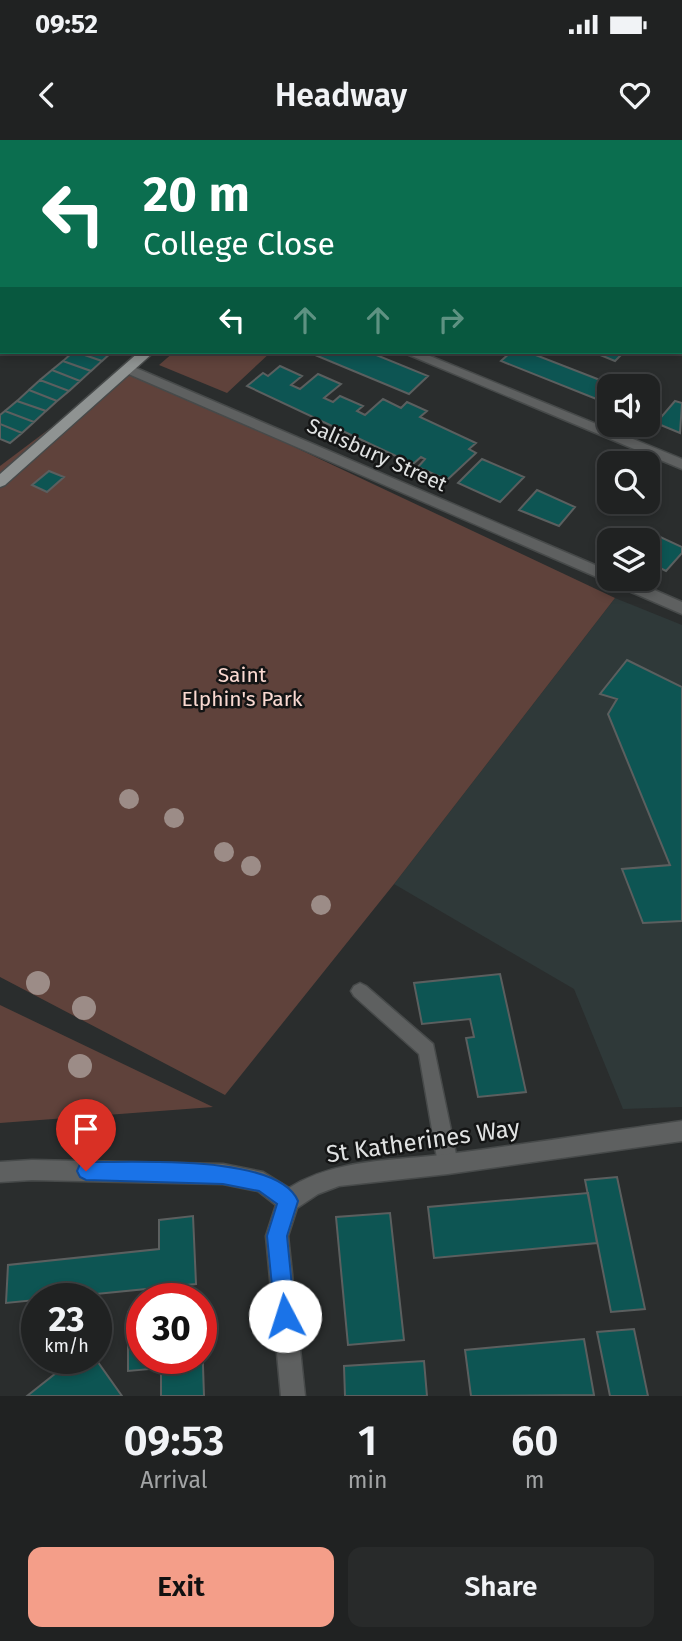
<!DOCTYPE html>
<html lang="en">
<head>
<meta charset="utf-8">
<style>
  body { margin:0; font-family:"Fira Sans",sans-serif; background:#282a2a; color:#f1f3f6; height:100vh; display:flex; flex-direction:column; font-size:26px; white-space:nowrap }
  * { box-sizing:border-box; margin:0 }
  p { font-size:23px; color:#a2a4a5 }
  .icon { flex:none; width:38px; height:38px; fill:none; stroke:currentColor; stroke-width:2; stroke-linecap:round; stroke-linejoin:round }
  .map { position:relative; height:1256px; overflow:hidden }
  .sheet { display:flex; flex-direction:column; background:#202222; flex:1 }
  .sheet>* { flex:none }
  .hud { position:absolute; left:0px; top:0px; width:682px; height:214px; box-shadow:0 4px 10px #0003,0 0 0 2px #3d3f40; background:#0b6e4f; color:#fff; overflow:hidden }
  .controls { position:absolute; left:597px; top:234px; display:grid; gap:14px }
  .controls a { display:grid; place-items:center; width:63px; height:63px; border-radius:14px; background:#202222; box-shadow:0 4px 10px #0003,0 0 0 2px #3d3f40; font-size:35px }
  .speed { position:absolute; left:21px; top:1143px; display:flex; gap:14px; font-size:35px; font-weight:700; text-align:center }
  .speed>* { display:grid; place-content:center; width:91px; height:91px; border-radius:50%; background:#202222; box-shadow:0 4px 10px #0003,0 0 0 2px #3d3f40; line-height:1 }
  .speed small { font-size:18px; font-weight:400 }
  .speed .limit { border:10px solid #d22; background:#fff; color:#111 }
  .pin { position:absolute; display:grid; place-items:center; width:60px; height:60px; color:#fff; margin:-72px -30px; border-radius:50% 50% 50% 0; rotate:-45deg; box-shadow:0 0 7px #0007 }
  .pin .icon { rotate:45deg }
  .me { position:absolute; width:77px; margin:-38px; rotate:355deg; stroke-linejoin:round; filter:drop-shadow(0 0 5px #0008) }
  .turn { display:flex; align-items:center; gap:24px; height:147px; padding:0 28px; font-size:32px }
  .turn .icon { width:91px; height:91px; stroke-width:2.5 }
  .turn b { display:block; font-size:49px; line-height:60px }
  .lanes { display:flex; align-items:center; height:66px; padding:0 28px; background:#0003; justify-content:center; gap:35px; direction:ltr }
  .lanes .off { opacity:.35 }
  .eta { display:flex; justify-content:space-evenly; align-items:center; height:119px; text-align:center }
  .eta b { font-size:42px; font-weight:600; line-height:49px }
  .primary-button { display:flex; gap:14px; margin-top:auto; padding:14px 28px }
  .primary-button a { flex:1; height:80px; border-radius:14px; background:#f49e89; color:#111; font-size:28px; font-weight:600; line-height:80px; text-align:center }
  .primary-button a+a { background:#282a2a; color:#f1f3f6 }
  .status { display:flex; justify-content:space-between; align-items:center; height:49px; padding:0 35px; background:#202222; direction:ltr }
  .status svg { height:19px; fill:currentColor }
  header { display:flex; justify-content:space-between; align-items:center; height:91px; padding:0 28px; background:#202222; font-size:32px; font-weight:600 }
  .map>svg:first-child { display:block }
  .built { fill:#2f3939 }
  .green { fill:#5f423b }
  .building { fill:#0d5553; stroke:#5b5f5f; stroke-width:2 }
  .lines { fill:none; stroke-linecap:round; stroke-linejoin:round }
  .lane-casing { stroke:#474a4a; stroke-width:3 }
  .street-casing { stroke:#474a4a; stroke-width:3 }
  .primary-casing { stroke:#474a4a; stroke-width:3 }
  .lane { fill:#5e6060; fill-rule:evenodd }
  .street { fill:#5e6060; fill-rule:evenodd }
  .primary { fill:#8f9392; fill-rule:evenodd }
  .tree { fill:#9c8c87 }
  .route { fill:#1a73e8; stroke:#114b97; stroke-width:2 }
  .labels { text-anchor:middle; stroke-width:5; stroke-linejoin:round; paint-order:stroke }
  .street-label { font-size:21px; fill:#e0e2e2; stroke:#141515 }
  .park-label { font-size:21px; fill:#fad9d1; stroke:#141515 }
  .near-street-label { font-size:24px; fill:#e0e2e2; stroke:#141515 }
</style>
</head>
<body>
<div class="status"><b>09:52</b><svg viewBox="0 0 49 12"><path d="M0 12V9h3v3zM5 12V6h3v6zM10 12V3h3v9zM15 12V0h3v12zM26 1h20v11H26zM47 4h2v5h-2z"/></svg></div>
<header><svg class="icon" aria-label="back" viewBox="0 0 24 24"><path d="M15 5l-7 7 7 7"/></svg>Headway<svg class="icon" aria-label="heart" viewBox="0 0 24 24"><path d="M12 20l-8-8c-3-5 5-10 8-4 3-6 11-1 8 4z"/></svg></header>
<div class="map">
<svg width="682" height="1256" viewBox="0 0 682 1256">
  <rect width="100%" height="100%" fill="#2a2d2d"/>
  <path class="built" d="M 615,458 L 682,485 L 682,967 L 623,969 L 574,849 L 394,744 Z"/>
  <path class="green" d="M 174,212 L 271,212 L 227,253 L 159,225 Z
    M 129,229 L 615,458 L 394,744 L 225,955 L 0,837 L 0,326 Z
    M 0,865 L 213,967 L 0,983 Z"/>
  <path class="building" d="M 523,0 L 593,0 L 519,2 Z
    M 73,212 L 76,212 L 102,221 L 91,231 L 63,221 Z
    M 76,212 L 112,212 L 102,221 Z
    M 319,212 L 369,212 L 428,236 L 409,254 L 315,215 Z
    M 511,212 L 528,212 L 618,247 L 609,247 L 609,257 L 604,262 L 501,221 Z
    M 593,212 L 624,212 L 615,221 Z
    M 63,221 L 91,231 L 80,241 L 52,230 Z
    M 280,226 L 302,236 L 291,245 L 300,249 L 318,234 L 341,244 L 324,258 L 333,262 L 340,256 L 363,266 L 357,271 L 365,275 L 383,259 L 401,268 L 407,262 L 427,271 L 420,277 L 476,303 L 469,309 L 476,313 L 447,340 L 418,327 L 425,319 L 421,317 L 413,324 L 247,246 L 263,233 L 268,236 Z
    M 52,230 L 80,241 L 69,251 L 40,240 Z
    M 40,240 L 69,251 L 57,261 L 29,250 Z
    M 29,250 L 57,261 L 46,271 L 17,261 Z
    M 17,261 L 46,271 L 34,282 L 5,271 Z
    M 675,261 L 682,263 L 680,293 L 656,283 Z
    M 5,271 L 34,282 L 22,293 L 0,284 L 0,275 Z
    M 0,284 L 22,293 L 10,303 L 0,299 Z
    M 482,319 L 524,337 L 500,362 L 458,343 Z
    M 49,331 L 64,337 L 47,352 L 32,345 Z
    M 537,350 L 575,367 L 559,386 L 519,370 Z
    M 643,389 L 682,407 L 682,413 L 666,431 L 648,422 L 648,401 L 632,401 Z
    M 627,520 L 682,547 L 682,781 L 643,783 L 622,729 L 670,725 L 608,574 L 617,559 L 600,554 Z
    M 500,834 L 526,952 L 478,957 L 466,898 L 474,897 L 470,879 L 422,884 L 414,843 Z
    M 617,1037 L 645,1169 L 611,1172 L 585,1040 Z
    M 588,1053 L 597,1103 L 434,1118 L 428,1067 Z
    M 390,1073 L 404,1200 L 348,1205 L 336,1077 Z
    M 193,1076 L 196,1144 L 6,1163 L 8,1125 L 159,1109 L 159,1080 Z
    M 201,1166 L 204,1256 L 161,1256 L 161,1228 L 128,1231 L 128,1172 L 142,1171 L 142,1218 L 201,1218 Z
    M 634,1189 L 648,1256 L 610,1256 L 597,1192 Z
    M 584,1199 L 594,1255 L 471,1256 L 465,1210 Z
    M 75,1218 L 95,1218 L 122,1256 L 27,1256 Z
    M 424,1221 L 427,1256 L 345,1256 L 344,1226 Z"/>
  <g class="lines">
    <g class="lane-casing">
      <path id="lane" d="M 0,0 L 12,0 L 2,2 L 2,5 Z
        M 244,0 L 256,0 L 243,2 Z
        M 2,196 L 2,204 L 0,205 L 0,197 Z
        M 360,843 L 366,846 L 433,904 L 458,1024 L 455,1030 L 448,1033 L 441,1030 L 438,1024 L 419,914 L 354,856 L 351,851 L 354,846 Z"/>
    </g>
    <g class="street-casing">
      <path id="street" d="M 115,0 L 127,0 L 113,2 Z
        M 2,85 L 2,93 L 0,94 L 0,86 Z
        M 681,95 L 682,95 L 682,103 L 681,103 Z
        M 402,212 L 420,212 L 682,319 L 682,329 Z
        M 129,225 L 609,431 L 609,439 L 629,439 L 682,462 L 682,474 L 124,232 L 124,226 Z
        M 682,981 L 682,1001 L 448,1034 L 339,1046 L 318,1054 L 297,1068 L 288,1096 L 305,1256 L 281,1256 L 266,1096 L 276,1065 L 258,1051 L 223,1044 L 32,1040 L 0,1042 L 0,1022 L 32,1020 L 223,1024 L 263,1032 L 289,1048 C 336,1018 395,1021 449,1014 C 527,1004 604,992 682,981 Z"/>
    </g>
    <g class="primary-casing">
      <path id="primary" d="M 439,0 L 453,0 L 437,2 Z
        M 139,212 L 154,212 L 5,345 L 0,347 L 0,334 Z"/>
    </g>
    <use href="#lane" class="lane"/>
    <use href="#street" class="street"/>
    <use href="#primary" class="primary"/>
  </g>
  <g class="tree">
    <circle cx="129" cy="659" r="10"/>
    <circle cx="174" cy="678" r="10"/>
    <circle cx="224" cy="712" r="10"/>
    <circle cx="251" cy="726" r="10"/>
    <circle cx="321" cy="765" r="10"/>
    <circle cx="38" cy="843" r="12"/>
    <circle cx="84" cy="868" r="12"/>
    <circle cx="80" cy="926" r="12"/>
    <circle cx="101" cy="983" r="12"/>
  </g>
  <path class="route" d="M 86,1022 C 132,1023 278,1013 298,1061 L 287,1096 L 295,1176 L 292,1183 L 285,1186 L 278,1183 L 275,1176 L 267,1096 L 277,1064 L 259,1051 L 223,1044 L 86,1040 L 80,1037 L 77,1031 L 80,1024 Z"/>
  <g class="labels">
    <g class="street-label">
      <text transform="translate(377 315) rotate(24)" y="7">Salisbury Street</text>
    </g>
    <g class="park-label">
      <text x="242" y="542">Saint<tspan x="242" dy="24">Elphin's Park</tspan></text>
    </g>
    <g class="near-street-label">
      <text transform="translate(423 1001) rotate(-8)" y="8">St Katherines Way</text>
    </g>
  </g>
</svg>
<div class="controls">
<a><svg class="icon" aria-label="sound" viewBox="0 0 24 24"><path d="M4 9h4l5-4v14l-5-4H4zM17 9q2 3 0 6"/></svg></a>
<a><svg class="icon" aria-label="search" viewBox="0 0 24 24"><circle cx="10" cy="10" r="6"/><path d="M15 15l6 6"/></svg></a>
<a><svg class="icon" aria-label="layers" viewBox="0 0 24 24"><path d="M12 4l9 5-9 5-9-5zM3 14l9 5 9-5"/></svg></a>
</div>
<div class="speed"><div>23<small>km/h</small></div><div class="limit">30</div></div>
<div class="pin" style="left:86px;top:1031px;background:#d93025"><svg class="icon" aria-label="arrive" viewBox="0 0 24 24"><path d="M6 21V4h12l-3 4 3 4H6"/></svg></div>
<svg class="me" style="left:285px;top:1176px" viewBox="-20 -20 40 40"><circle r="19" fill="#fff"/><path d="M0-13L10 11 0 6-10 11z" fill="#1a73e8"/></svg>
<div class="hud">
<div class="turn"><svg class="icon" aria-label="left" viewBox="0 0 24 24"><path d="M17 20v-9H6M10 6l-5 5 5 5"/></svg><div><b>20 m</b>College Close</div></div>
<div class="lanes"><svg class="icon" aria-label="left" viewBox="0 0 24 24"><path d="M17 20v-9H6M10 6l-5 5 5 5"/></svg><svg class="icon off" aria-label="ahead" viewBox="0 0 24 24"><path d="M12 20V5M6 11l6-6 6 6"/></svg><svg class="icon off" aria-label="ahead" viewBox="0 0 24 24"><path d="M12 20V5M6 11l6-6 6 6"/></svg><svg class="icon off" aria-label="right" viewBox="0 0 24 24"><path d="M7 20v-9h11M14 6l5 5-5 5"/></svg></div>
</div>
</div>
<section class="sheet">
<div class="eta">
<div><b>09:53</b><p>Arrival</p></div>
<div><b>1</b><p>min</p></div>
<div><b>60</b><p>m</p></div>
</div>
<div class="primary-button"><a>Exit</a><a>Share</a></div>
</section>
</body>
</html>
